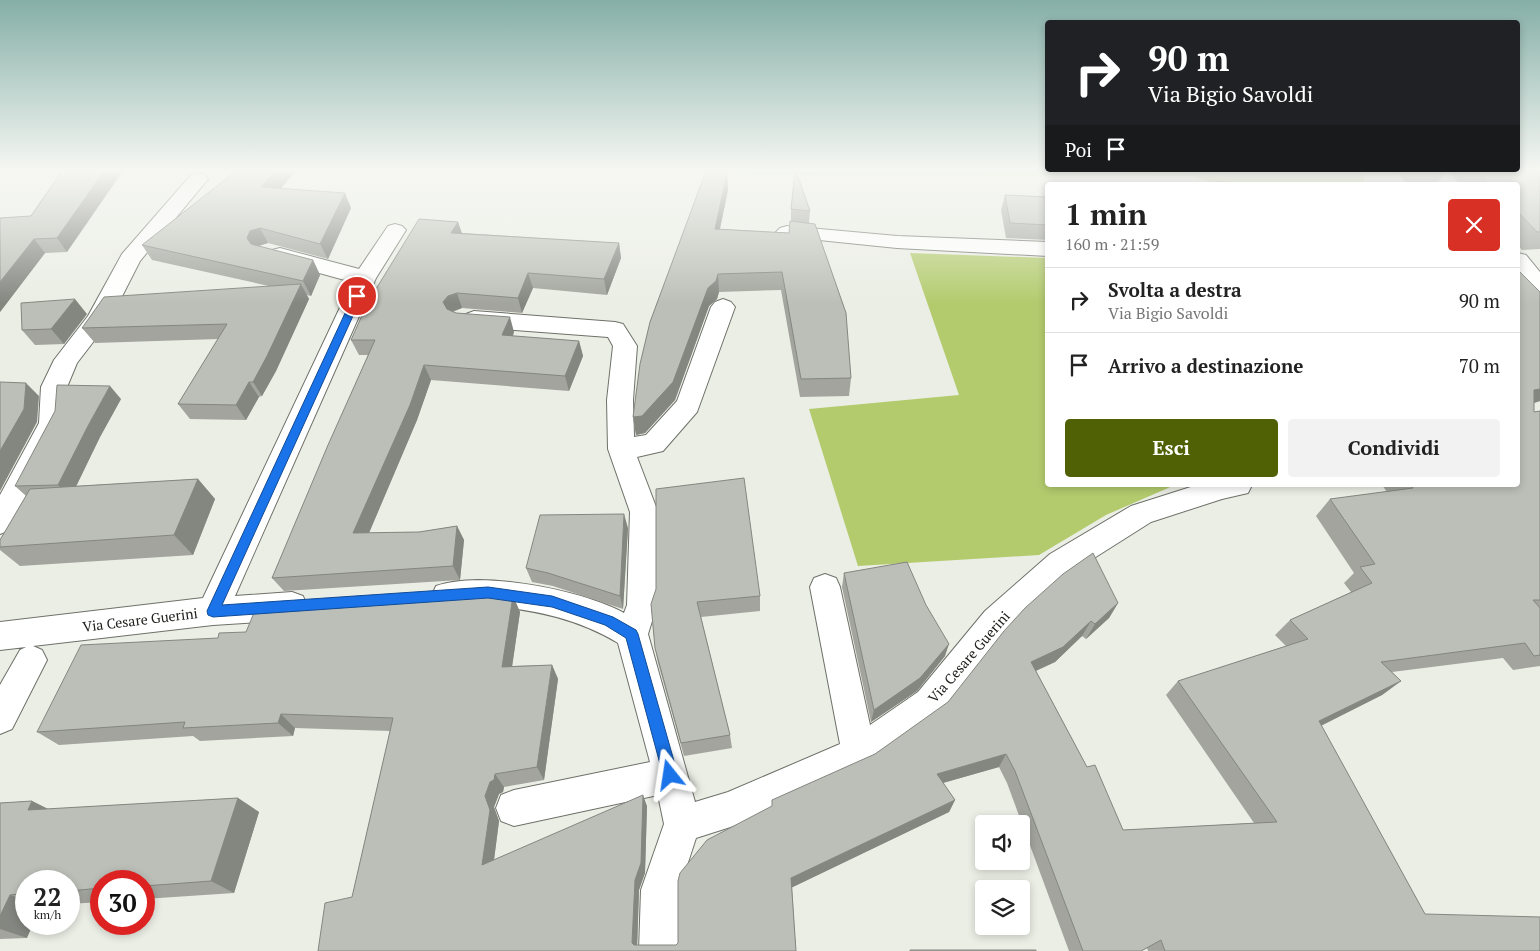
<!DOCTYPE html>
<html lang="it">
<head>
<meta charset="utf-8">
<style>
  body { margin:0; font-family:"PT Serif",serif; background:#f2f2f2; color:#222; height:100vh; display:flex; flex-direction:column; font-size:19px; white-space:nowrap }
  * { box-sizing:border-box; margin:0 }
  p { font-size:16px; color:#767676 }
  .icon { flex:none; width:28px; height:28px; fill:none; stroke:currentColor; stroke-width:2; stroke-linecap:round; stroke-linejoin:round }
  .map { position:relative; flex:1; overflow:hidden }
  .side { position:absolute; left:1045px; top:182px; width:475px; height:305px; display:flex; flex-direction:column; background:#fff; border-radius:5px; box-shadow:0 2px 8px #0003 }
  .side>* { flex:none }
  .banner { position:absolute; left:1045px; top:20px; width:475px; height:152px; border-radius:5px; box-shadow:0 2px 8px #0003; background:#202124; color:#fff; overflow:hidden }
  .buttons { position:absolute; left:975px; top:815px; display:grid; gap:10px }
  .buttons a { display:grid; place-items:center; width:55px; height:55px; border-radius:5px; background:#fff; box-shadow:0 2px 8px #0003; font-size:25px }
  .speed { position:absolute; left:15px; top:870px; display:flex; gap:10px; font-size:25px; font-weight:700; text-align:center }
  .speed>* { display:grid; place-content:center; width:65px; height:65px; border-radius:50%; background:#fff; box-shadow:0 2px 8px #0003; line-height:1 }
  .speed small { font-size:12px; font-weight:400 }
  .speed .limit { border:8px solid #d22; background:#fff; color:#111 }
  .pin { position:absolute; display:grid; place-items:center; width:42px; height:42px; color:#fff; margin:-21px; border:2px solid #fff; border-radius:50%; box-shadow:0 1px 5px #0007 }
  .me { position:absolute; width:55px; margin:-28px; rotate:345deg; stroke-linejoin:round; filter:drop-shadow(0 0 4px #0008) }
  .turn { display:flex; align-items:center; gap:18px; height:105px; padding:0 20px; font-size:22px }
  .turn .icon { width:65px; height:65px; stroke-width:2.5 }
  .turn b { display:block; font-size:35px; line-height:42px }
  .then { display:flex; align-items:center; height:48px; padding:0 20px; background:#0003; gap:10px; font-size:19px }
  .round { display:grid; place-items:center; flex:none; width:52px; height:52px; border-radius:5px; background:#f2f2f2 }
  .head { display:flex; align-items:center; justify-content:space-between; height:85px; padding:0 20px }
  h1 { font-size:30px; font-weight:600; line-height:38px }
  .cta { display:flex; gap:10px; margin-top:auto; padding:10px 20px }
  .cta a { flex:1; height:58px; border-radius:5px; background:#506105; color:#fff; font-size:20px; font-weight:600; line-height:58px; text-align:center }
  .cta a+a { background:#f2f2f2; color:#222 }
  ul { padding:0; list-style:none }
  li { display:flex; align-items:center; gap:15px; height:65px; padding:0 20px; border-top:1px solid #e0e0e0 }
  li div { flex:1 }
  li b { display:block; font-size:19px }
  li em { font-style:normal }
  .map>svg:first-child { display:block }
  .green { fill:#b3cb6d }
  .forest { fill:#adc563 }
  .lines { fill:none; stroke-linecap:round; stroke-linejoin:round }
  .street-casing { stroke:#6e7169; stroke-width:2 }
  .secondary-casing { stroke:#6e7169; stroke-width:2 }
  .street { fill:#fff; fill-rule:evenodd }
  .secondary { fill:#fff; fill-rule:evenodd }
  .wall { fill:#a2a49d }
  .shaded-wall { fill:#848680 }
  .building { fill:#bcbfb7; stroke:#848680 }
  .route { fill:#1a73e8; stroke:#114b97 }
  .labels { text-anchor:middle; stroke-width:5; stroke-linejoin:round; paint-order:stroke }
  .street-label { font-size:14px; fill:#20201d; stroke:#fff }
</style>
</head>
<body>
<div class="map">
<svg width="1540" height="951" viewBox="0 0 1540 951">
  <rect width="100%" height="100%" fill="#ebeee5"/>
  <path class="green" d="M 807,171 L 1189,171 L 1192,176 L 801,175 Z
    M 910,253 L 1047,258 L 1048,485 L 1175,485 L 1106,515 L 1039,555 L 858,566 L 809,409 L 959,395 Z"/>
  <path class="forest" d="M 666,171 L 807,171 L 801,175 Z
    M 1189,171 L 1364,171 L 1364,185 L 1219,185 L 1192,176 Z"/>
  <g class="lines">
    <g class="street-casing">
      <path id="street" d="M 198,173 L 205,175 L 208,179 L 140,261 L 110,320 L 77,363 L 67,387 L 65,423 L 10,530 L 0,534 L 0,495 L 39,423 L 41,387 L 54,360 L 88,316 L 122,254 L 191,175 Z
        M 395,224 L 402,226 L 406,230 L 376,278 L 235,596 L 292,592 L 303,596 L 307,606 L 303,616 L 292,620 L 213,625 L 33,646 L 42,650 L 47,660 L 12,729 L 0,734 L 0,685 L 20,650 L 26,647 L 0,650 L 0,622 L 203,598 L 352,282 L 272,260 L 269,255 L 272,250 L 280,248 L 359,269 L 388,226 Z
        M 787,226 L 897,236 L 1048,242 L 1048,256 L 897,248 L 780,236 L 776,232 L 780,228 Z
        M 723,299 L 731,302 L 735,307 L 697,412 L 663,451 L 637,457 L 658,512 L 657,605 L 648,634 L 695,802 L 728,792 L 840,744 L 810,587 L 814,578 L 825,574 L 836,578 L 840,587 L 870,725 L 918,692 L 985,611 L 1050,554 L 1131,506 L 1197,485 L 1252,485 L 1248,493 L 1222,499 L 1151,522 L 1072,572 L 1007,631 L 942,714 L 871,765 L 743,823 L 696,838 L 679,890 L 679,951 L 639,951 L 641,890 L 664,824 L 658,795 L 514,826 L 501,821 L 496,808 L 501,795 L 514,790 L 650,762 L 618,643 C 578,619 536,610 490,606 C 471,605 454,611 436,604 L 432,595 L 436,586 C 481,570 582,590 624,613 L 627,605 L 630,512 L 608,449 L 607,400 L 613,346 L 608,337 L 474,327 L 466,324 L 462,319 L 466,314 L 474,311 L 615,322 L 623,324 L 637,346 L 633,400 L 634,437 L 646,435 L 677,401 L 711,307 L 715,302 Z"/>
    </g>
    <g class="secondary-casing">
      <path id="secondary" d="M 1429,171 L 1449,171 L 1460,185 L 1440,185 Z
        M 1518,253 L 1526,255 L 1540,272 L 1540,293 L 1532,291 L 1518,274 Z"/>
    </g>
    <use href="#street" class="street"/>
    <use href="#secondary" class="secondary"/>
  </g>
  <path class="wall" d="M 62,171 L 67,252 L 45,253 L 0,312 L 0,218 L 31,216 Z
    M 1396,171 L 1446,171 L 1437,184 L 1407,184 Z
    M 1451,171 L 1540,171 L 1540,249 L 1522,250 L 1518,245 L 1518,185 L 1462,185 Z
    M 281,188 L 351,208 L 328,259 L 268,243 L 259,246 L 313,260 L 320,275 L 311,296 L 307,295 L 309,299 L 276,371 L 262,396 L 259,397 L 246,420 L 190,419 L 178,404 L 218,339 L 95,343 L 82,328 L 269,286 L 152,260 L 142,245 Z
    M 728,190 L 720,229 L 789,233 L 791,221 L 791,209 L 810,211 L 809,223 L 851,378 L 849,396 L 800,397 L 781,290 L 719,292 L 717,299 L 709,306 L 675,400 L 645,433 L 636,435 L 633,417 Z
    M 1005,195 L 1048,197 L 1048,240 L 1006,238 L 1001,210 Z
    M 458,222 L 462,233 L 619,243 L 621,258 L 607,295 L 533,288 L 522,313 L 462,308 L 453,312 L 514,332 L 513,336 L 579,341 L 583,356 L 569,391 L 431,380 L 417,420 L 369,533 L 419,532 L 457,526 L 464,540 L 460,580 L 284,591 L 272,578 L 368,355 L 359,355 L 351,340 Z
    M 1540,292 L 1540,401 L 1534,403 L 1534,412 L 1540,411 L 1540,666 L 1513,670 L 1503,658 L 1392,672 L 1401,681 L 1382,695 L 1321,725 L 1425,914 L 1540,951 L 1148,951 L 1147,948 L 1142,951 L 1069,951 L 1007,783 L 999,767 L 943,783 L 955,800 L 949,812 L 792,887 L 796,951 L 318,951 L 352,897 L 390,731 L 295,728 L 293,736 L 200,741 L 193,736 L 59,745 L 37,732 L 218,638 L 246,632 L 513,596 L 520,612 L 512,666 L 552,665 L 558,679 L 544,780 L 504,787 L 503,792 L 499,794 L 494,807 L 499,821 L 494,860 L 647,806 L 645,873 L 639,890 L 637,945 L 676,945 L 875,754 L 1118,603 L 1109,618 L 1086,639 L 1082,636 L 1055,662 L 1036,671 L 1087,767 L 1123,830 L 1254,823 L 1166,695 L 1178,681 L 1286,646 L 1275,635 L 1290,620 L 1351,592 L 1344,583 L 1354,573 L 1316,516 L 1330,499 L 1387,492 L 1382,485 L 1518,485 Z
    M 87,314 L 64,344 L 35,345 L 22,330 Z
    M 121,399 L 100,437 L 76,486 L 198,479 L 215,499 L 193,555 L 20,566 L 0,550 L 0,540 L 26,496 L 15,486 Z
    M 628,528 L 623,609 L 553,586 L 532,582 L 526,568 Z
    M 844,573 L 945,656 L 917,691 L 871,722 L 842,587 Z
    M 760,596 L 760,611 L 701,617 L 730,735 L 732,748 L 684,756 L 658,663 L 655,648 L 651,604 Z
    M 238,798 L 259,812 L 234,893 L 144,899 L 144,881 L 101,881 L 101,902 L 69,904 L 69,881 L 26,881 L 26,924 L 27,938 L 0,939 L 0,803 L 32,801 L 48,809 Z"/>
  <path class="shaded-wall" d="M 104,171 L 123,171 L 67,252 L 57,238 Z
    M 275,171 L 296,171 L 269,202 L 261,187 Z
    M 727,173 L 728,190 L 716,247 L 715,229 Z
    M 345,193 L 351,208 L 328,259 L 320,244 Z
    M 458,222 L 463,237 L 451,233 Z
    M 260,228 L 268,243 L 258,246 L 255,253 L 247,238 L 250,231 Z
    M 34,239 L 45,253 L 0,312 L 0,282 Z
    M 619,243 L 621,258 L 607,295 L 604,279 Z
    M 313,260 L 320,275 L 311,296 L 303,281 Z
    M 528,273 L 533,288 L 522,313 L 518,298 Z
    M 718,274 L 719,292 L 717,299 L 709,306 L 675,400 L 645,433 L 636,435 L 633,417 L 708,288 Z
    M 301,284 L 309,299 L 276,371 L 262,396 L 253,382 Z
    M 457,293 L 462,308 L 453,311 L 449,317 L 443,302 L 448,296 Z
    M 75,299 L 87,314 L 64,344 L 51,329 Z
    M 510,317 L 514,332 L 507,350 L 502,335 Z
    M 579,341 L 583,356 L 569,391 L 565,376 Z
    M 424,365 L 431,380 L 417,420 L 363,547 L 353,533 Z
    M 249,382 L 259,397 L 246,420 L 236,405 Z
    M 26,383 L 39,396 L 37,422 L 0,491 L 0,451 Z
    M 110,386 L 121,399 L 100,437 L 71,497 L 58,485 L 89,424 Z
    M 1540,389 L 1540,401 L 1518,408 L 1534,390 Z
    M 198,479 L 215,499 L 193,555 L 174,535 Z
    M 624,514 L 628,528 L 623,609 L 620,596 Z
    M 457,526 L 464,540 L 460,580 L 453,566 Z
    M 513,596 L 520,612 L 510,681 L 502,667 Z
    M 1118,603 L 1109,618 L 1086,639 L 1095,624 Z
    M 1091,621 L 1082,636 L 1055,662 L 1024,676 L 1031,662 Z
    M 949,644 L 945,656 L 917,691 L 871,722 L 874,710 Z
    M 552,665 L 558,679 L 544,780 L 537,767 Z
    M 1401,681 L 1382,695 L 1303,735 L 1319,721 Z
    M 281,714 L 295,728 L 293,736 L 278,723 Z
    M 1006,754 L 999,767 L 932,786 L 937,774 Z
    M 495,774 L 504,787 L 503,792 L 499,794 L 494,807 L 499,821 L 492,875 L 482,865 L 485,796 L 490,782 Z
    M 643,795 L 647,806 L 645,873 L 639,890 L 637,951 L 632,943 L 635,880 Z
    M 238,798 L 259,812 L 234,893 L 211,881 Z
    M 955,800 L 949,812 L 791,888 L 791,878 Z
    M 32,801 L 60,815 L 28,810 Z
    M 10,895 L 26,900 L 26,924 L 33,924 L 27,938 L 0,929 L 0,916 Z"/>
  <path class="building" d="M 62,171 L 104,171 L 57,238 L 34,239 L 0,282 L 0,218 L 31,216 Z
    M 236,171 L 275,171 L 261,187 L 345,193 L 320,244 L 260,228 L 250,231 L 247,238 L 251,244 L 313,260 L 303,281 L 142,245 Z
    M 706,171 L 722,171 L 727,173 L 715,229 L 789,233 L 790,221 L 815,224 L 846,313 L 851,378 L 801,379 L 782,272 L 718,274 L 716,281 L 708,288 L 673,382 L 642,416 L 633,417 L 640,364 L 650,322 Z
    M 795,171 L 796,171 L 810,211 L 791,209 Z
    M 1478,171 L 1540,171 L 1540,232 L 1537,232 L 1518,212 L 1518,185 L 1491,185 Z
    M 1215,181 L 1250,185 L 1216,185 Z
    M 1005,195 L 1048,197 L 1048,225 L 1010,223 Z
    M 419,219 L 458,222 L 451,233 L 619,243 L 604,279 L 528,273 L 518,298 L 457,293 L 448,296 L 443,302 L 447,309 L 456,313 L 510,317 L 502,335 L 579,341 L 565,376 L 424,365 L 410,405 L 353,533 L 419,532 L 457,526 L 453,566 L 272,578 L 328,445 L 375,340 L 351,340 L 368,302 Z
    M 1518,270 L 1540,292 L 1540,389 L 1534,390 L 1534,412 L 1540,411 L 1540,600 L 1533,600 L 1540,608 L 1540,655 L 1534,656 L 1525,643 L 1381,662 L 1401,681 L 1319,721 L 1425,914 L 1540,917 L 1540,951 L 1165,951 L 1161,940 L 1141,951 L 1083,951 L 1015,771 L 1006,754 L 937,774 L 955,800 L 791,878 L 796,951 L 318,951 L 325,903 L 352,897 L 393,718 L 281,714 L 278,723 L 183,728 L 185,722 L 37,732 L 81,645 L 218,638 L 219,633 L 246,632 L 256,608 L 480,592 L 513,596 L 502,667 L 552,665 L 537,767 L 495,774 L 494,780 L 490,782 L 485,796 L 490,810 L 482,865 L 643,795 L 641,863 L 635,880 L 632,943 L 634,945 L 676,945 L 678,943 L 678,881 L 680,873 L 707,840 L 772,806 L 772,800 L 875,754 L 948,702 L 1004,631 L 1025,608 L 1063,574 L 1093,553 L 1118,603 L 1095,624 L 1091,621 L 1063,647 L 1031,662 L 1087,767 L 1095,765 L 1123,830 L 1277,822 L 1178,681 L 1308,639 L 1290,620 L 1372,583 L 1360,567 L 1375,564 L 1330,499 L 1413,488 L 1411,485 L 1518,485 Z
    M 301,284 L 267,356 L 253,382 L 249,382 L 236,405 L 178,404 L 227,324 L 82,328 L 104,297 Z
    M 75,299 L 51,329 L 22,330 L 21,303 Z
    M 0,382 L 26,383 L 24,409 L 0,451 Z
    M 57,385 L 110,386 L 89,424 L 58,485 L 15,486 L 55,411 Z
    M 744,478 L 760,596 L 697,602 L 730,735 L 681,743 L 655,648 L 651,604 L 656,589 L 656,489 Z
    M 198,479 L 174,535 L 0,547 L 0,540 L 30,489 Z
    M 624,514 L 620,596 L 548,573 L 526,568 L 540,515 Z
    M 907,562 L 926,605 L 949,644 L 920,678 L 874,710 L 844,573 Z
    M 238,798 L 211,881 L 144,886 L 144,881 L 101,881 L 101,888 L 69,891 L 69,881 L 26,881 L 26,893 L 10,895 L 0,916 L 0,803 L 32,801 L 28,810 Z
    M 910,950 L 1036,950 L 1036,951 L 910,951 Z"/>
  <linearGradient id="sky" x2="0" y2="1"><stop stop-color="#85afa7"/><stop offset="0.56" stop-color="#f6f7f3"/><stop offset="1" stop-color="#f6f7f3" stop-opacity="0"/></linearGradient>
  <rect width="1540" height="304" fill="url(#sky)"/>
  <path class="route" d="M 357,292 L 362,296 L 222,605 L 488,587 L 552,596 L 613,617 L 636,630 L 638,634 L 678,775 L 676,780 L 670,782 L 665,780 L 663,775 L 626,638 L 605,625 L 552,607 L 488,598 L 213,617 L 208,615 L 207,611 L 353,296 Z"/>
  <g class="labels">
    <g class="street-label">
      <text transform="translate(140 620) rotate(-7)" y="5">Via Cesare Guerini</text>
      <text transform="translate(969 657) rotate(-49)" y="5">Via Cesare Guerini</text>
    </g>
  </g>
</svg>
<div class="buttons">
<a><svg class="icon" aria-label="sound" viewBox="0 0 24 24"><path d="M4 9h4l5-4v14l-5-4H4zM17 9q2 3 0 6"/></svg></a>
<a><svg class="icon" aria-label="layers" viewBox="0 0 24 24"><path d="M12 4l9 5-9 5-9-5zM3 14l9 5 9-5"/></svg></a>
</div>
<div class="speed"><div>22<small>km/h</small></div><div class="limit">30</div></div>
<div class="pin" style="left:357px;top:296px;background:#d93025"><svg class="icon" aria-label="arrive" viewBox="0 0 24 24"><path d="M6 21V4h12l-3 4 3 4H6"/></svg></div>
<svg class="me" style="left:670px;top:775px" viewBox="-20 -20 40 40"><path d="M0-17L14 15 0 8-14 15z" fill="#1a73e8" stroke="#fff" stroke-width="4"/></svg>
<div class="banner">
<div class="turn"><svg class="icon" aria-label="right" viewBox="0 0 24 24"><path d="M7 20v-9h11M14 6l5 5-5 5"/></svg><div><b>90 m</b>Via Bigio Savoldi</div></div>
<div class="then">Poi<svg class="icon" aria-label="arrive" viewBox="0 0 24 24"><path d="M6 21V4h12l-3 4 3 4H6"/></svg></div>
</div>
<section class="side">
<div class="head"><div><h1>1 min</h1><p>160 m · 21:59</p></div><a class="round" style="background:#d93025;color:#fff"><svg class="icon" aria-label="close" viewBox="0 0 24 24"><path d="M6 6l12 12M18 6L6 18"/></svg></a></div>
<ul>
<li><svg class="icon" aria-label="right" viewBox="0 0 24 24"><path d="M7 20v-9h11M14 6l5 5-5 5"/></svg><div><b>Svolta a destra</b><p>Via Bigio Savoldi</p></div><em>90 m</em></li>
<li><svg class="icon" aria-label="arrive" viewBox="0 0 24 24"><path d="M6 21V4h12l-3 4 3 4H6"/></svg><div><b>Arrivo a destinazione</b></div><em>70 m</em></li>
</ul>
<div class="cta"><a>Esci</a><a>Condividi</a></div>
</section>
</div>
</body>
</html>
